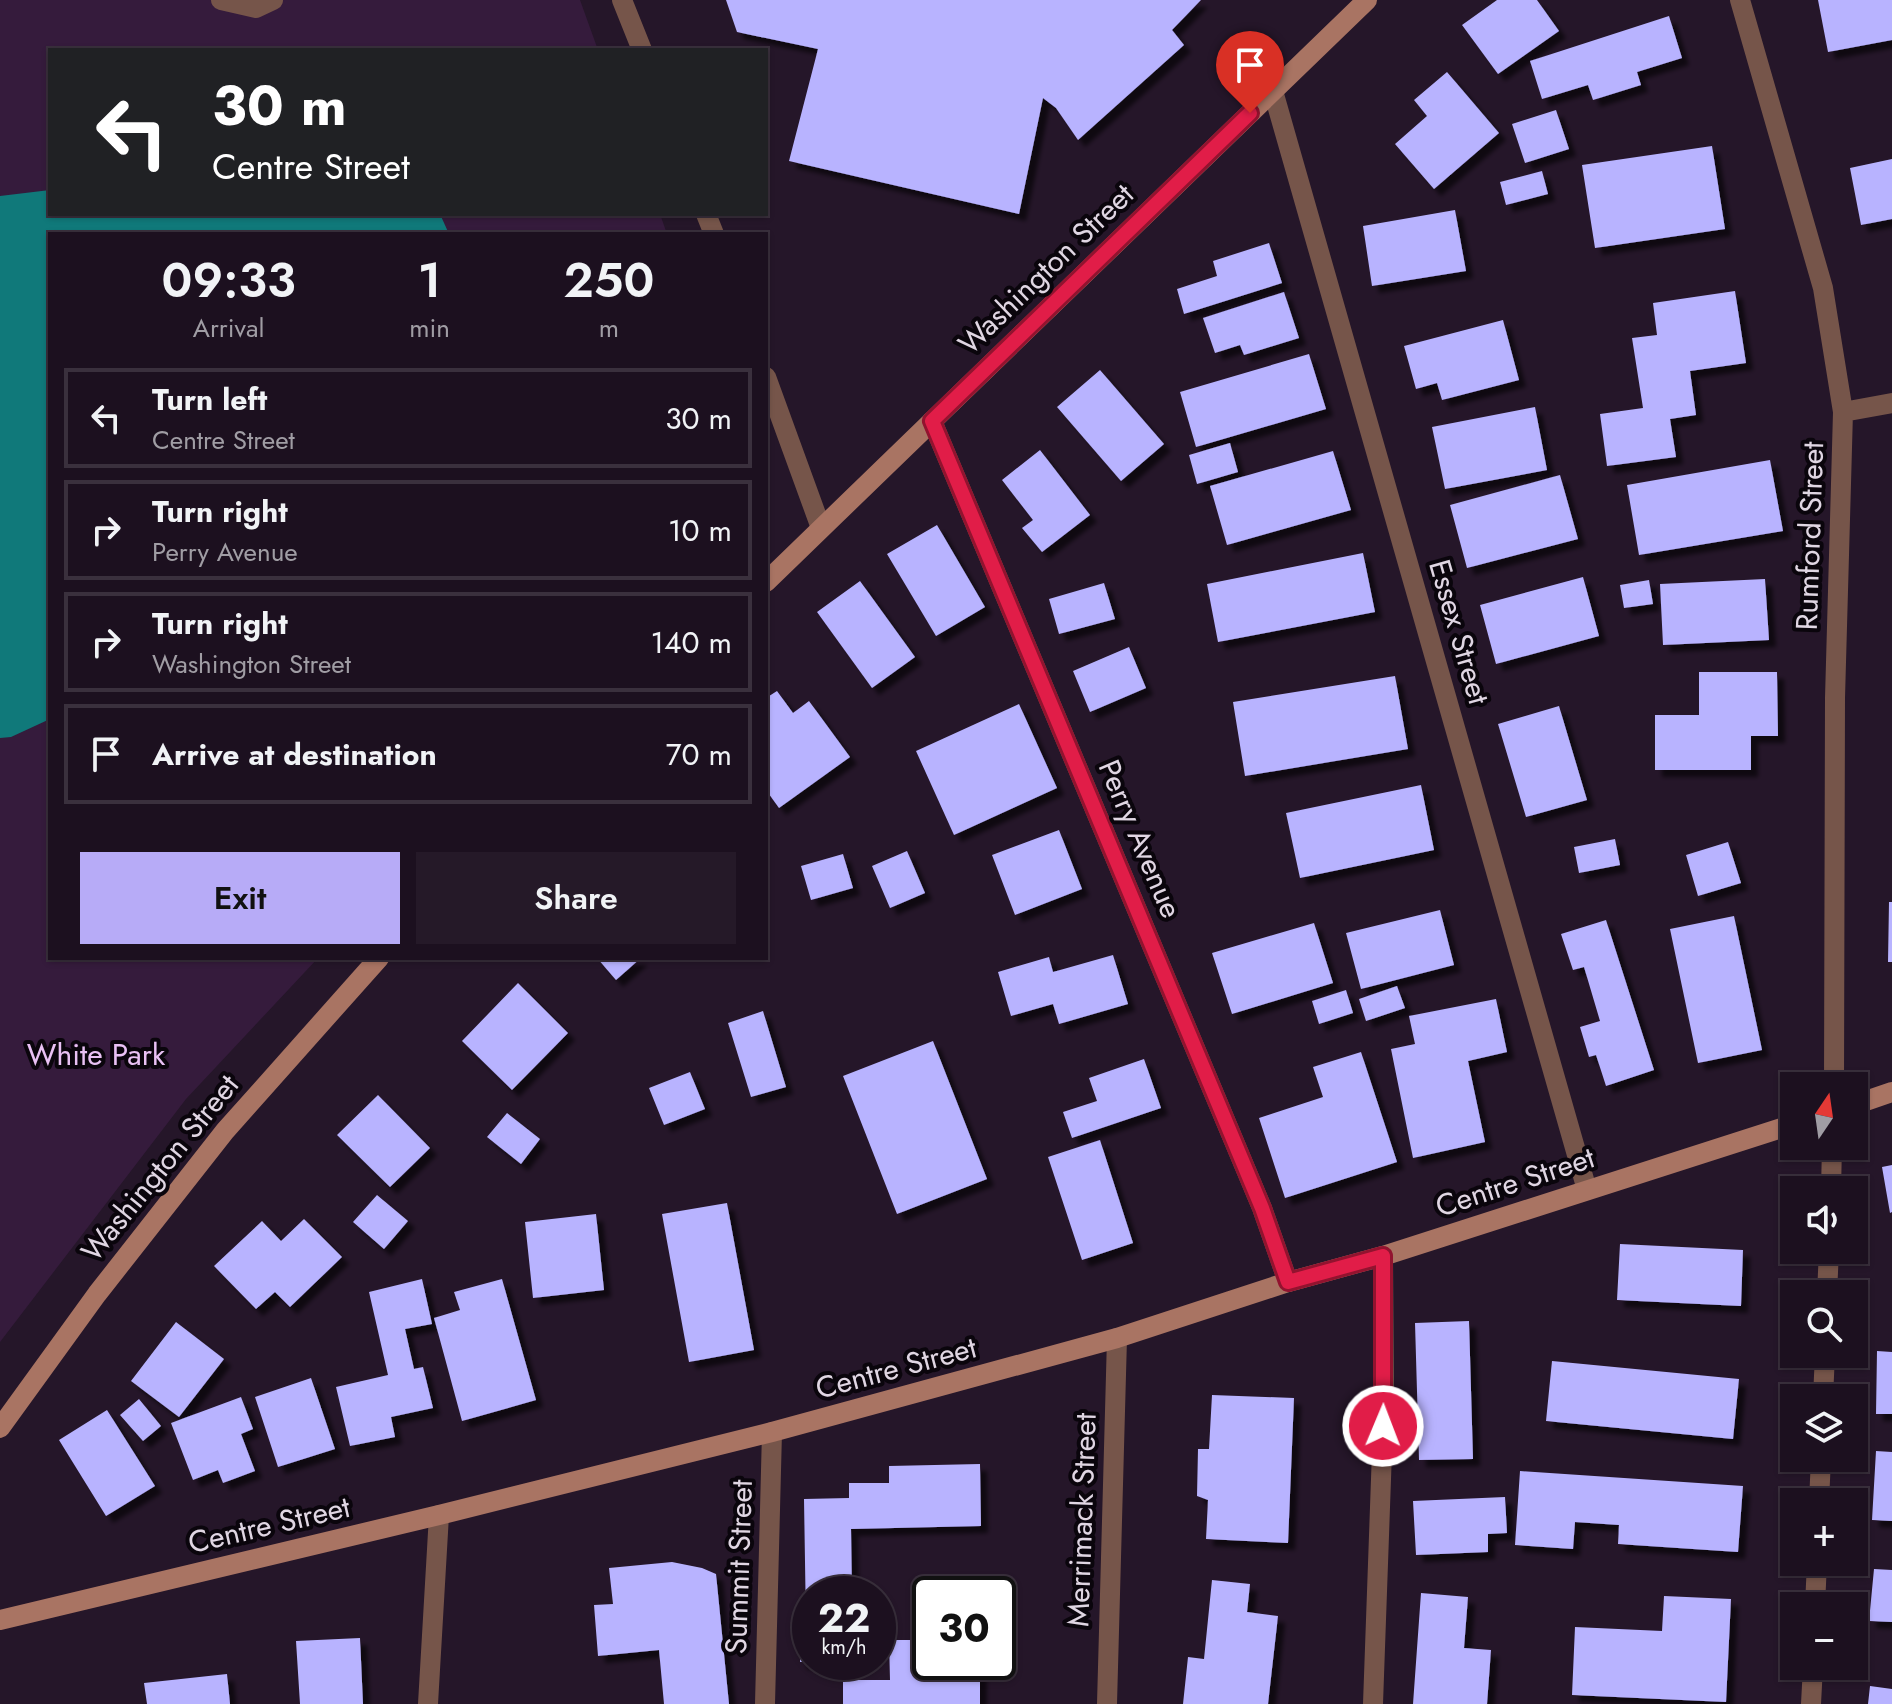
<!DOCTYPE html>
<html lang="en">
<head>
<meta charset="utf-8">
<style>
  body { margin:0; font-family:Jost,sans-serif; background:#251928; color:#f1f3f6; height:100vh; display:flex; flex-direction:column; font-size:30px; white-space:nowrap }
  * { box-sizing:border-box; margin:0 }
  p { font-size:26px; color:#a09da4 }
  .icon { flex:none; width:44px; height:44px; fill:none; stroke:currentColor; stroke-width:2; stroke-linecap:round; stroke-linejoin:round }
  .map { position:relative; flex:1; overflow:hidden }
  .details { position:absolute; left:48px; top:232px; width:720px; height:728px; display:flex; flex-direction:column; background:#1c101f; border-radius:0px; box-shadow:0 2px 6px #0004,0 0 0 2px #3a303d }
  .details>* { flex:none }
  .banner { position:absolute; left:48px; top:48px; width:720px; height:168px; border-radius:0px; box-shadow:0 2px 6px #0004,0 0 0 2px #3a303d; background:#202124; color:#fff; overflow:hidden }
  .needle { width:52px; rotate:13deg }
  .fabs { position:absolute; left:1780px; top:1072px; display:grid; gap:16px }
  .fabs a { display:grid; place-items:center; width:88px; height:88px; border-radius:0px; background:#1c101f; box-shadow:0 2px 6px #0004,0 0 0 2px #3a303d; font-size:40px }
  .speed { position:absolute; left:792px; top:1576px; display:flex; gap:16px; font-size:40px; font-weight:700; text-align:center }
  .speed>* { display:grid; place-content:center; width:104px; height:104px; border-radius:50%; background:#1c101f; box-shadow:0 2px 6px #0004,0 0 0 2px #3a303d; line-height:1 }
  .speed small { font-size:20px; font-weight:400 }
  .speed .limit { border:4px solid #111; border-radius:12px; background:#fff; color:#111 }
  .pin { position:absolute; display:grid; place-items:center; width:68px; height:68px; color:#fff; margin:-82px -34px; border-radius:50% 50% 50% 0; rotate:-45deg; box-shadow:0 0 8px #0007 }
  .pin .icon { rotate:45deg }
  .me { position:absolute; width:88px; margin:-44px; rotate:1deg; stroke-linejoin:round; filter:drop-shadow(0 0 6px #0008) }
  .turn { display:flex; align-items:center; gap:28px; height:168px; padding:0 32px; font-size:36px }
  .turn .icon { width:104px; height:104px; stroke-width:2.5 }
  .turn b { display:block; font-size:56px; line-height:68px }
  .eta { display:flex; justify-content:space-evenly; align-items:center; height:136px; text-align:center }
  .eta b { font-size:48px; font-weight:600; line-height:56px }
  .action { display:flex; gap:16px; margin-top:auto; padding:16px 32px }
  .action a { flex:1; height:92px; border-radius:0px; background:#b7abf7; color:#111; font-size:32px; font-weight:600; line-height:92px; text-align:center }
  .action a+a { background:#251928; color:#f1f3f6 }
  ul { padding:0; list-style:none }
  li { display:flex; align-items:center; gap:24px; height:100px; margin:0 16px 12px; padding:0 16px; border:4px solid #3a303d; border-radius:0px }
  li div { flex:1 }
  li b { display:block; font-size:30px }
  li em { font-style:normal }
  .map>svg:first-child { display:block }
  .green { fill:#351b3c }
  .water { fill:#10797a }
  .building { fill:#b8b3ff; filter:url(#shadow) }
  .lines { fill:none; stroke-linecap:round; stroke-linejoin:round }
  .lane { stroke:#76554a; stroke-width:20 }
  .street { stroke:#76554a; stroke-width:20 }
  .secondary { stroke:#a97463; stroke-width:20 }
  .route-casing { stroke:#92132f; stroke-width:20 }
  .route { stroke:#e11d48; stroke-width:14 }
  .labels { text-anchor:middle; stroke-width:8; stroke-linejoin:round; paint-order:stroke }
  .street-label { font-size:30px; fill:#e0d6e3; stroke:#0a050c }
  .park-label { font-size:30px; fill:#e9c1f4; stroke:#0a050c }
</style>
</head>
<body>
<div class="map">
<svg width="1892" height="1704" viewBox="0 0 1892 1704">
  <defs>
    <filter id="shadow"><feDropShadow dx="7" dy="7" stdDeviation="2" flood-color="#0009"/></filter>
  </defs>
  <rect width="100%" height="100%" fill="#251629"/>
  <path class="green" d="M 0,0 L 580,0 L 598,50 L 50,50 L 50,214 L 660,214 L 667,234 L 50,234 L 50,958 L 318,958 L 186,1099 L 0,1342 Z"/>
  <path class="water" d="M 50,190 L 50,214 L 440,214 L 449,234 L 50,234 L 50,719 L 11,737 L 0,738 L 0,196 Z"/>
  <path class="building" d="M 726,0 L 1201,0 L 1172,30 L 1184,45 L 1078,140 L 1056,108 L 1043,98 L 1019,214 L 789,161 L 818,49 L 737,32 Z
    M 1497,0 L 1537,0 L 1559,31 L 1498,74 L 1462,25 Z
    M 1818,0 L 1892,0 L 1892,40 L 1828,52 Z
    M 1669,16 L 1682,58 L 1637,72 L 1641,85 L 1593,100 L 1588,85 L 1542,99 L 1530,61 Z
    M 1447,72 L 1499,133 L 1434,189 L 1395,144 L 1427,116 L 1414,100 Z
    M 1556,110 L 1569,149 L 1525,163 L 1512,124 Z
    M 1712,146 L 1725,229 L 1595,248 L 1582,165 Z
    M 1892,159 L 1892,219 L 1861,225 L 1850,168 Z
    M 1542,171 L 1548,194 L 1506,205 L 1500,182 Z
    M 1455,210 L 1466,271 L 1372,286 L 1363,226 Z
    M 1269,243 L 1282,283 L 1184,314 L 1177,289 L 1217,276 L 1213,261 Z
    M 1735,291 L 1746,363 L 1690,371 L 1696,415 L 1670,419 L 1676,457 L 1607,466 L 1600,414 L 1643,408 L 1632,338 L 1657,335 L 1653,303 Z
    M 1284,292 L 1299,338 L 1244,355 L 1240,345 L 1215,353 L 1203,318 Z
    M 1503,320 L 1519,380 L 1442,400 L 1437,383 L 1416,389 L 1404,346 Z
    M 1309,354 L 1326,409 L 1196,447 L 1180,392 Z
    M 1100,370 L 1164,444 L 1121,481 L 1057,407 Z
    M 1535,407 L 1547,470 L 1445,489 L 1432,427 Z
    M 1230,443 L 1238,472 L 1197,484 L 1189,455 Z
    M 1040,450 L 1090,515 L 1042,552 L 1022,528 L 1033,520 L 1002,480 Z
    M 1333,451 L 1351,510 L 1227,545 L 1210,486 Z
    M 1770,460 L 1783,531 L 1639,555 L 1627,485 Z
    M 1560,475 L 1578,539 L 1467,568 L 1450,505 Z
    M 937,525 L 985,607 L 936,636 L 887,554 Z
    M 1363,553 L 1375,612 L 1218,642 L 1207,584 Z
    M 1583,577 L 1599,636 L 1496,664 L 1480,605 Z
    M 1765,579 L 1769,640 L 1663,645 L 1660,584 Z
    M 1649,580 L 1653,604 L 1624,608 L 1620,585 Z
    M 860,581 L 915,657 L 872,688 L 817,612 Z
    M 1104,583 L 1115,619 L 1059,634 L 1049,599 Z
    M 1129,647 L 1146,688 L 1090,712 L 1073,671 Z
    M 1699,672 L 1777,672 L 1778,736 L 1751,736 L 1751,770 L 1655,770 L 1655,715 L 1699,715 Z
    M 1395,676 L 1408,749 L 1245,776 L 1233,702 Z
    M 777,691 L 793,713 L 809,701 L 850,757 L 779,808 L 766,790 L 766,698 Z
    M 1019,704 L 1057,788 L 954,835 L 916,751 Z
    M 1559,706 L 1587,800 L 1526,817 L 1498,724 Z
    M 1421,785 L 1434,850 L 1300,878 L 1286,813 Z
    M 1059,830 L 1082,889 L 1015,915 L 992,855 Z
    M 1615,839 L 1620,865 L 1579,873 L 1574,847 Z
    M 1728,842 L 1741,883 L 1698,896 L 1686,855 Z
    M 907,851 L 925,893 L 890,908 L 872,866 Z
    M 843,854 L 853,888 L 811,900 L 801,866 Z
    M 1889,902 L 1892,902 L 1892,962 L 1888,962 Z
    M 1440,910 L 1454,965 L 1361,989 L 1346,933 Z
    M 1734,916 L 1762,1050 L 1698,1063 L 1670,929 Z
    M 1606,920 L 1654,1070 L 1606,1086 L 1596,1055 L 1589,1057 L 1580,1027 L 1600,1021 L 1584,967 L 1573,970 L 1561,934 Z
    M 1314,923 L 1333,983 L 1232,1014 L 1212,953 Z
    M 1113,955 L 1128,1004 L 1059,1024 L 1053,1004 L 1011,1016 L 998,972 L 1049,957 L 1053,972 Z
    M 597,958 L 641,958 L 616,980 Z
    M 518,983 L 568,1033 L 512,1090 L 462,1041 Z
    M 1397,986 L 1405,1008 L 1366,1021 L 1359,999 Z
    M 1346,990 L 1353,1013 L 1319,1024 L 1312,1001 Z
    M 1496,999 L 1507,1052 L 1468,1061 L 1485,1142 L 1413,1158 L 1391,1049 L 1415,1044 L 1409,1016 Z
    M 763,1011 L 786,1087 L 751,1097 L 728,1023 Z
    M 933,1041 L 987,1179 L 897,1214 L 843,1076 Z
    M 1361,1052 L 1397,1162 L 1285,1198 L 1259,1118 L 1323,1097 L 1313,1067 Z
    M 1144,1059 L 1161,1108 L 1072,1138 L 1063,1112 L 1097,1101 L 1089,1078 Z
    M 690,1072 L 705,1109 L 664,1125 L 649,1088 Z
    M 378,1095 L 430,1148 L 390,1187 L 337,1135 Z
    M 507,1113 L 540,1139 L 521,1164 L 487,1137 Z
    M 1100,1140 L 1133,1243 L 1082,1260 L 1048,1157 Z
    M 1892,1165 L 1892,1212 L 1890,1213 L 1882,1167 Z
    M 377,1195 L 408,1221 L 384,1249 L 353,1222 Z
    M 727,1203 L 754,1350 L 689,1362 L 662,1214 Z
    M 596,1214 L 604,1290 L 533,1298 L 525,1222 Z
    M 304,1219 L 342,1257 L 290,1307 L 275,1292 L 256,1309 L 214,1266 L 262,1221 L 281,1241 Z
    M 1620,1244 L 1743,1250 L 1741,1306 L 1617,1300 Z
    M 422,1279 L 432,1324 L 405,1329 L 414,1369 L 423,1367 L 433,1408 L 391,1417 L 395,1437 L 350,1446 L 336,1387 L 388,1375 L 369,1292 Z
    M 502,1279 L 536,1400 L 462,1421 L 434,1318 L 460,1310 L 454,1292 Z
    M 1469,1321 L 1473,1459 L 1419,1460 L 1415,1323 Z
    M 176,1322 L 224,1359 L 179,1417 L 131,1381 Z
    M 1877,1351 L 1892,1352 L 1892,1414 L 1876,1414 Z
    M 1552,1361 L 1739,1379 L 1733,1439 L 1546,1421 Z
    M 311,1378 L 335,1449 L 278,1467 L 255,1397 Z
    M 1212,1395 L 1294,1398 L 1288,1543 L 1206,1539 L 1208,1500 L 1197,1496 L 1198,1449 L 1209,1449 Z
    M 241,1397 L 253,1429 L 241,1434 L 255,1471 L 223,1483 L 218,1470 L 193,1480 L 171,1423 Z
    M 139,1399 L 161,1426 L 143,1441 L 120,1415 Z
    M 107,1410 L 155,1486 L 106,1516 L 59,1440 Z
    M 1876,1451 L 1892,1452 L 1892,1521 L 1872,1520 Z
    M 980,1464 L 981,1526 L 851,1529 L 852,1594 L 810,1594 L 810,1624 L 806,1624 L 804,1499 L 849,1498 L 849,1483 L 889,1483 L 889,1466 Z
    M 1520,1471 L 1743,1486 L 1738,1552 L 1618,1544 L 1619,1525 L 1575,1522 L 1573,1549 L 1515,1545 Z
    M 1505,1497 L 1507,1533 L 1488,1534 L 1488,1552 L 1416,1555 L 1413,1501 Z
    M 672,1562 L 702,1568 L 716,1574 L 729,1704 L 664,1704 L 659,1650 L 598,1656 L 594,1605 L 613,1604 L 609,1568 Z
    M 1874,1569 L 1892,1570 L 1892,1622 L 1869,1621 Z
    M 1212,1580 L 1250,1584 L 1247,1612 L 1278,1616 L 1268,1704 L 1183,1704 L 1188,1657 L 1204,1659 Z
    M 1421,1593 L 1468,1597 L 1464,1648 L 1491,1650 L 1487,1704 L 1413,1704 Z
    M 1664,1596 L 1731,1599 L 1726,1702 L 1572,1695 L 1575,1627 L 1662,1631 Z
    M 360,1638 L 363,1704 L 300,1704 L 296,1641 Z
    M 800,1638 L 810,1638 L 810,1662 L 800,1662 Z
    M 889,1640 L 930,1640 L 930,1662 L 980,1662 L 980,1704 L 843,1704 L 843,1680 L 890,1680 Z
    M 227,1674 L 230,1704 L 147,1704 L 144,1683 Z
    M 1870,1686 L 1892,1689 L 1892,1704 L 1868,1704 Z"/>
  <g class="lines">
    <path class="lane" d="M 221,0 L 256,8 L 273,0"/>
    <path class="street" d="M 622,0 L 642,50
      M 1740,0 L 1823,288 L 1843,412 L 1835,698 L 1834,1086
      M 1273,91 L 1587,1190
      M 706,214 L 714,234
      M 766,377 L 821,528
      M 1843,412 L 1892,403
      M 932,421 L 1262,1208 L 1288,1282
      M 1831,1190 L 1832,1146
      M 1827,1294 L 1829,1250
      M 1823,1398 L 1825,1354
      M 1819,1502 L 1821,1458
      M 1815,1606 L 1817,1562
      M 428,1704 L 439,1515
      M 765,1704 L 772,1432
      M 1107,1704 L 1117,1338
      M 1373,1704 L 1384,1395 L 1383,1256
      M 1811,1704 L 1813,1666"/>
    <path class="secondary" d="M 766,582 L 1367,0
      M 1854,1105 L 1892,1092
      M 0,1428 L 97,1294 L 225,1131 L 379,958
      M 0,1620 L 439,1515 L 772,1432 L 1117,1338 L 1288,1282 L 1383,1256 L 1794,1124"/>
  </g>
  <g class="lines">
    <g class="route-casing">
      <path id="route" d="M 1250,113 L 932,421 L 1262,1208 L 1288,1282 L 1383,1256 L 1383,1426"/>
    </g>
    <use href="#route" class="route"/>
  </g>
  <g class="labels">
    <g class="street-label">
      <text transform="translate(1046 269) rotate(-44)" y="10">Washington Street</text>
      <text transform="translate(1810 536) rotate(-88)" y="10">Rumford Street</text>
      <text transform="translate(1459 632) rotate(74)" y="10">Essex Street</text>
      <text transform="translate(1140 839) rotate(67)" y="10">Perry Avenue</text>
      <text transform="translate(160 1168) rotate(-51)" y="10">Washington Street</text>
      <text transform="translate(1515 1182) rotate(-18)" y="10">Centre Street</text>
      <text transform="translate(896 1368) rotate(-15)" y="10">Centre Street</text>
      <text transform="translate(1082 1520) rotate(-88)" y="10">Merrimack Street</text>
      <text transform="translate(269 1525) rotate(-13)" y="10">Centre Street</text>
      <text transform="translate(739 1567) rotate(-88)" y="10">Summit Street</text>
    </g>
    <g class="park-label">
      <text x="96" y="1065">White Park</text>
    </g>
  </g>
</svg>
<div class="fabs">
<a><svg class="needle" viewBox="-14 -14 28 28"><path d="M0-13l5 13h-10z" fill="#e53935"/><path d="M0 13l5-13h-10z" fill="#a09da4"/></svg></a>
<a><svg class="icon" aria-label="sound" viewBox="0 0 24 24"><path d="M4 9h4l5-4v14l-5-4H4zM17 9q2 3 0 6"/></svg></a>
<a><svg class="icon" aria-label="search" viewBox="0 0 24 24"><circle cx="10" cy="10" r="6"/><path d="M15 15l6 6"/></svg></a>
<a><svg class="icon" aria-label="layers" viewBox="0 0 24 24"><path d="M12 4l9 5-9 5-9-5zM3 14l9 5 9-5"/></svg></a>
<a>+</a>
<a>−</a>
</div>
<div class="speed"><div>22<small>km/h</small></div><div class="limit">30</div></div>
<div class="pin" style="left:1250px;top:113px;background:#d93025"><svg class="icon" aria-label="arrive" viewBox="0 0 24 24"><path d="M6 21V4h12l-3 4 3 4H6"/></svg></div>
<svg class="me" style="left:1383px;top:1426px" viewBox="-20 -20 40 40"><circle r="17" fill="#e11d48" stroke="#fff" stroke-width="3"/><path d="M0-11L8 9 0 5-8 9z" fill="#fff"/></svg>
<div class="banner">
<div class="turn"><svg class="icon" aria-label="left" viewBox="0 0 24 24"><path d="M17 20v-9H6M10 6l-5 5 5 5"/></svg><div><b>30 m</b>Centre Street</div></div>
</div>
<section class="details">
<div class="eta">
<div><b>09:33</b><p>Arrival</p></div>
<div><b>1</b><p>min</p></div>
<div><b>250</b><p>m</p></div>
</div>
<ul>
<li><svg class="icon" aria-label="left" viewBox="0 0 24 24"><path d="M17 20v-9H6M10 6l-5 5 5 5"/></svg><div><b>Turn left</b><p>Centre Street</p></div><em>30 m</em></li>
<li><svg class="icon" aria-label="right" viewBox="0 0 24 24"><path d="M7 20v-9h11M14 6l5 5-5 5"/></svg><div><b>Turn right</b><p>Perry Avenue</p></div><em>10 m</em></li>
<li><svg class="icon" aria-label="right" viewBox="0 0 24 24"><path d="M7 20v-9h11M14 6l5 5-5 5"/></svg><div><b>Turn right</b><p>Washington Street</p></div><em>140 m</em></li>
<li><svg class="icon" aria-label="arrive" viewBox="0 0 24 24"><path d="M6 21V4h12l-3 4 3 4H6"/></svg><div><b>Arrive at destination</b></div><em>70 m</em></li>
</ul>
<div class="action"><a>Exit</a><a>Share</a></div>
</section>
</div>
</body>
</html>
